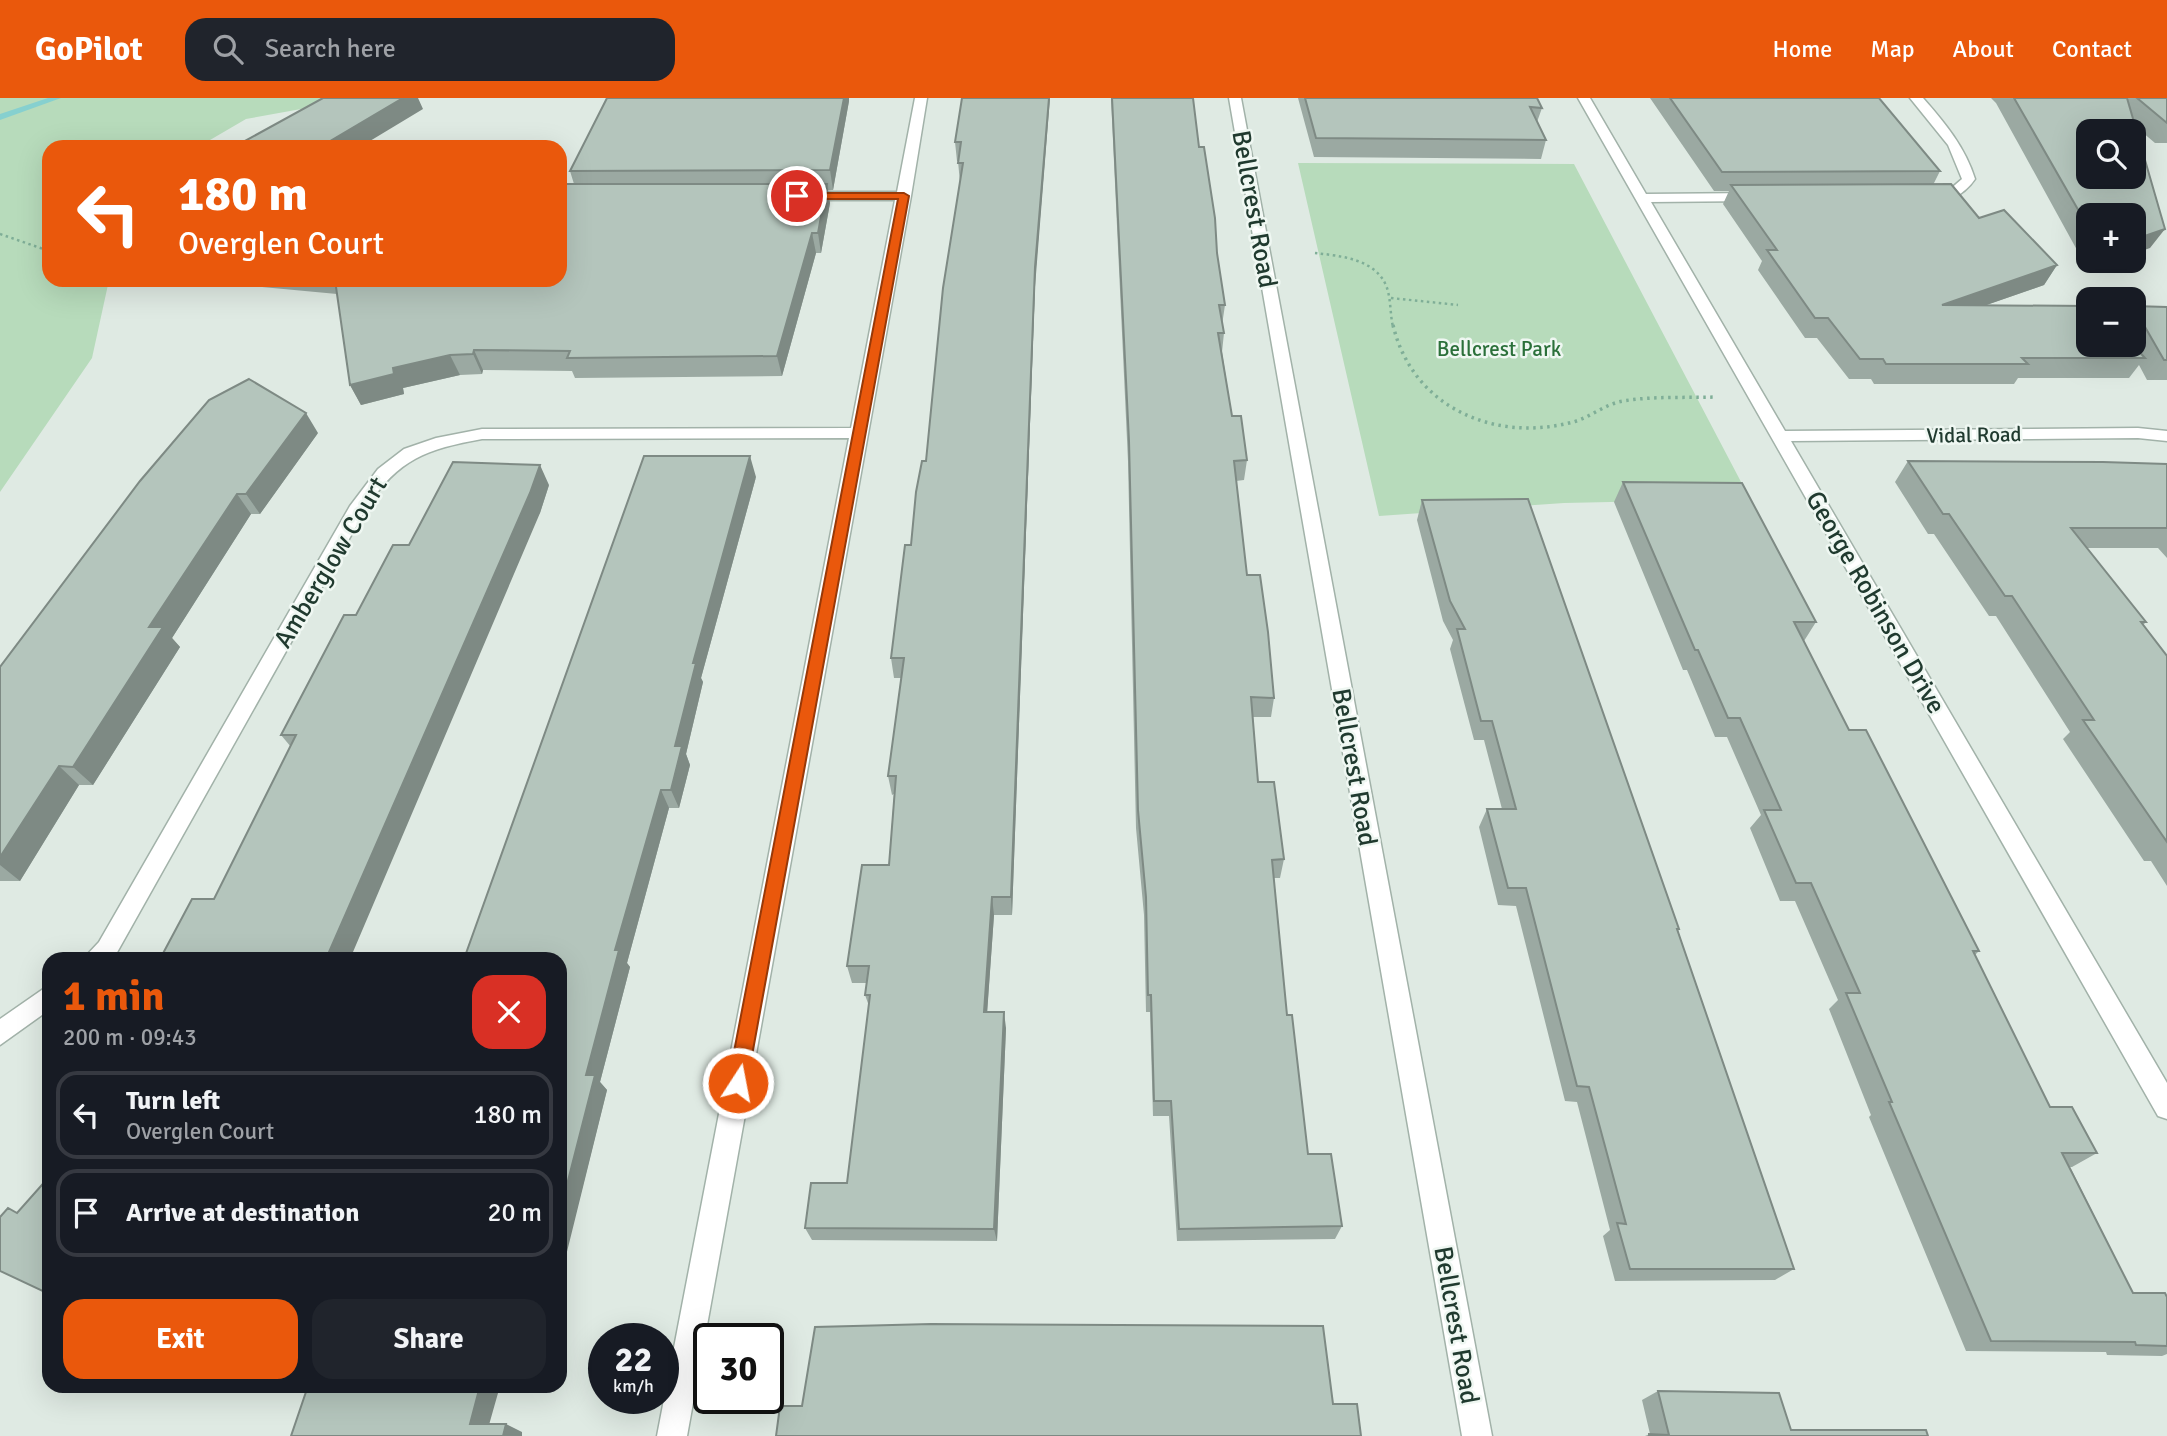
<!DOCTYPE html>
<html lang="en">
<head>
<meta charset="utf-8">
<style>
  body { margin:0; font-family:Signika,sans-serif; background:#20242c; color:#f1f3f6; height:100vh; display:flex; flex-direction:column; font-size:26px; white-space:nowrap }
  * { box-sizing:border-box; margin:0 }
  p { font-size:23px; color:#9ea1a6 }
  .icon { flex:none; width:38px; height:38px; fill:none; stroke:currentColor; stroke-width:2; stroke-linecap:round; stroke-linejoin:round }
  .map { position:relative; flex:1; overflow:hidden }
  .details { position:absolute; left:42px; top:854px; width:525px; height:441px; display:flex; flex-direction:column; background:#171b24; border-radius:21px; box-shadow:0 7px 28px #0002 }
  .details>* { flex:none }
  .hud { position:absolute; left:42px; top:42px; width:525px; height:147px; border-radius:21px; box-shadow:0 7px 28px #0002; background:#ea580c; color:#fff; overflow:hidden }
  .fabs { position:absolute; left:2076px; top:21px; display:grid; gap:14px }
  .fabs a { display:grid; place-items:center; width:70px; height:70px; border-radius:14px; background:#171b24; box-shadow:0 7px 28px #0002; font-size:35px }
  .speed { position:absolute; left:588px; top:1225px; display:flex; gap:14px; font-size:35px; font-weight:700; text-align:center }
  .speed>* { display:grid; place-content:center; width:91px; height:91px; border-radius:50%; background:#171b24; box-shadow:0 7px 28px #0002; line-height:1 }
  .speed small { font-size:18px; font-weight:400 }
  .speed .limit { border:4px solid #111; border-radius:10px; background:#fff; color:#111 }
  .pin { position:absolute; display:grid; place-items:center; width:60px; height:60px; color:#fff; margin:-30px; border:4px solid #fff; border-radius:50%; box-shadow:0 2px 7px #0007 }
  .me { position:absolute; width:77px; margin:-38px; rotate:11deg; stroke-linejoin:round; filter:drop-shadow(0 0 5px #0008) }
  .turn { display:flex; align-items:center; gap:24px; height:147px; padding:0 21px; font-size:32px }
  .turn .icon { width:91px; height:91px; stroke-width:2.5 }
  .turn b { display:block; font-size:49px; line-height:60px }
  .round { display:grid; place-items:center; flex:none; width:74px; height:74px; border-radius:21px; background:#20242c }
  .head { display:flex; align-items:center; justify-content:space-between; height:119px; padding:0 21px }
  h1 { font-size:42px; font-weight:800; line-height:52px; color:#ea580c }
  .button { display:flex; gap:14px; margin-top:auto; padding:14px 21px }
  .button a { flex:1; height:80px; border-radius:21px; background:#ea580c; color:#fff; font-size:28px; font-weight:800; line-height:80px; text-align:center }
  .button a+a { background:#20242c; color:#f1f3f6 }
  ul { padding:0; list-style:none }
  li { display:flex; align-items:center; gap:21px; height:88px; margin:0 14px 10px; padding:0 7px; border:4px solid #363941; border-radius:21px }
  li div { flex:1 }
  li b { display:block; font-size:26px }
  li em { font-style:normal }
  header { display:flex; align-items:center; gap:42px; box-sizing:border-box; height:98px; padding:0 35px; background:#ea580c; color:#fff }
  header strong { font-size:33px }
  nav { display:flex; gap:38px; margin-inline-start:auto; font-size:24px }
  .search { width:490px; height:63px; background:#20242c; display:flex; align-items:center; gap:18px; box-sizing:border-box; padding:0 24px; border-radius:21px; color:#9ea1a6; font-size:26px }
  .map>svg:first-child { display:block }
  .green { fill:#b7dbbb }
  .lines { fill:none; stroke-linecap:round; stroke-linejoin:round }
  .stream { fill:#86d0cf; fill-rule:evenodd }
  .minor-casing { stroke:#a2b2a9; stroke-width:3 }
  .path-far1 { stroke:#7fae97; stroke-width:2.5; stroke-dasharray:2.5 3.5; stroke-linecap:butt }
  .path { stroke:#7fae97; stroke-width:3.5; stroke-dasharray:2.5 4.5; stroke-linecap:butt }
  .minor { fill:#fff; fill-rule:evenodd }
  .wall { fill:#9ba9a2 }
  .shaded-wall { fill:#7e8a84 }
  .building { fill:#b4c5bc; stroke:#7e8a84; stroke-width:2; fill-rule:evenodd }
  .route { fill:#ea580c; stroke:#983908; stroke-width:2 }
  .labels { text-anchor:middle; stroke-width:5; stroke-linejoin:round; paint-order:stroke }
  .far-park-label { font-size:21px; fill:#2b703a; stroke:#eff7f2 }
  .far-street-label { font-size:21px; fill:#203a2f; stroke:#eff7f2 }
  .street-label { font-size:26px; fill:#203a2f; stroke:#eff7f2 }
</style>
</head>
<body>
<header>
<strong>GoPilot</strong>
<div class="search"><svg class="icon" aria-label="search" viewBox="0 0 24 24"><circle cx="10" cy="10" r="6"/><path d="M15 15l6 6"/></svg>Search here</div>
<nav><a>Home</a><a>Map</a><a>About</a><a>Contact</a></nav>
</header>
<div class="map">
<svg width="2167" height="1338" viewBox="0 0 2167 1338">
  <rect width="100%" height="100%" fill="#dfeae3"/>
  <path class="green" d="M 0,0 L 362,0 L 246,21 L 198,49 L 49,49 L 49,182 L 109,182 L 92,260 L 0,394 Z
    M 1298,65 L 1574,66 L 1750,401 L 1564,405 L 1379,418 Z"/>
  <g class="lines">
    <path class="stream" d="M 48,0 L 61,0 L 0,22 L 0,16 Z"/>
    <g class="minor-casing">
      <path id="minor" d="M 915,0 L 927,0 L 911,98 L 687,1338 L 657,1338 L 849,340 L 482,341 C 427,351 398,361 367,409 L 115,858 L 83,861 L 99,844 L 350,408 L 378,371 L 404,351 L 436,340 L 482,331 L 851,330 L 895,102 L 800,102 L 793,98 L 800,94 L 897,94 Z
        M 1229,0 L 1241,0 L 1492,1338 L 1462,1338 Z
        M 1578,0 L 1590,0 L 1646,96 L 1755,95 L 1762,99 L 1755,103 L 1651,104 L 1785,333 L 2138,330 L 2167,333 L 2167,343 L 2138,340 L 1791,343 L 2167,985 L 2167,1021 L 2158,1018 Z
        M 1910,0 L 1923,0 C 1945,25 1965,49 1975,81 C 1965,96 1941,112 1923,99 L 1948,93 L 1962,81 L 1948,47 Z
        M 49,887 L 49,912 L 0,947 L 0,921 Z"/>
    </g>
    <path class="path-far1" d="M 0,136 L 49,153
      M 1315,155 C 1341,158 1377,161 1387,190 C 1391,202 1390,216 1393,229
      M 115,182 L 141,186 L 170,182
      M 1391,200 L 1458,207"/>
    <path class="path" d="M 1393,227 C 1412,308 1492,344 1569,325 C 1589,321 1604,306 1623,303 C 1653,298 1685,300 1715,299"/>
    <use href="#minor" class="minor"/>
  </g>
  <path class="wall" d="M 607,0 L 849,0 L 849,3 L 833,92 L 828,92 L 830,105 L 821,155 L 816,155 L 782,278 L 575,280 L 572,273 L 483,272 L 482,276 L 460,277 L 403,290 L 404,296 L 361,307 L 350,287 L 337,196 L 252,188 L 247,182 L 560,182 L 574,86 L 570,73 Z
    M 962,0 L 1035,189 L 1012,817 L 994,817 L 987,914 L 1006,930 L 997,1143 L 812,1142 L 805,1130 L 847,1085 L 869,908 L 865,897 L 867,885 L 852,885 L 847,868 L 889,767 L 894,696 L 892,697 L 888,678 L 901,580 L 894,580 L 891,560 L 926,363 L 960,85 L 958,63 L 957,63 L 955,44 Z
    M 1111,0 L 1193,0 L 1199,49 L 1225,207 L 1222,227 L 1224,235 L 1222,254 L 1232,318 L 1247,362 L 1244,382 L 1236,383 L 1247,477 L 1274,600 L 1271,619 L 1253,619 L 1258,684 L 1284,761 L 1280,780 L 1274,780 L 1287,917 L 1308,1056 L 1342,1128 L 1335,1141 L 1177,1143 L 1169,1018 L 1153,1018 L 1150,914 L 1146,914 L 1144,817 L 1136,730 L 1128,363 Z
    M 1298,0 L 1537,0 L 1542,10 L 1537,24 L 1546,42 L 1541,61 L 1314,59 Z
    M 1650,0 L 1879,0 L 1940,73 L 1933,87 L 1979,120 L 2057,167 L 2044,187 L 1986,207 L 2133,247 L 2133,208 L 2167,209 L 2167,282 L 2147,282 L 2139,267 L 2129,280 L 2018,280 L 2014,286 L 1874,286 L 1871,281 L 1849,281 L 1817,240 L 1805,240 L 1758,172 L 1762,163 L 1723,106 L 1729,93 L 1714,93 Z
    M 1991,0 L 2167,0 L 2167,45 L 2155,45 L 2135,28 L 2150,150 L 2088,117 L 2088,163 L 2115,163 L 2088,172 L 1996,5 Z
    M 318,335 L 260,416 L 251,416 L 172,540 L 180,549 L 93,687 L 79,687 L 20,783 L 0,783 L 0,569 Z
    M 1908,363 L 2167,366 L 2167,460 L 2158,450 L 2087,450 L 2146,524 L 2143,527 L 2167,558 L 2167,788 L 2151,763 L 2144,763 L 2063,641 L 2070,634 L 1996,518 L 1989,518 L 1934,436 L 1928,436 L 1895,384 Z
    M 756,379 L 701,580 L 703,584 L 686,656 L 690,667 L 679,710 L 669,710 L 627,865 L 630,869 L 600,984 L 607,992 L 560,1178 L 560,861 Z
    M 1623,384 L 1816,524 L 1804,543 L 1849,632 L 1979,853 L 1975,857 L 2050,1009 L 2097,1055 L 2072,1069 L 2070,1069 L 2133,1195 L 2167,1199 L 2167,1256 L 2162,1258 L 2107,1257 L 2106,1254 L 1966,1253 L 1869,1019 L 1871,1017 L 1829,911 L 1838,902 L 1795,803 L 1780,803 L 1750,730 L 1761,717 L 1727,639 L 1715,639 L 1687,572 L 1683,572 L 1614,404 Z
    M 549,387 L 540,415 L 214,801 L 291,649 L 281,637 L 356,517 Z
    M 1422,402 L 1679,831 L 1678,833 L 1794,1171 L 1775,1182 L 1615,1183 L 1603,1138 L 1610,1132 L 1577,1004 L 1565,1003 L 1516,808 L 1498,807 L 1479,729 L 1487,711 L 1502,711 L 1484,642 L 1474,642 L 1450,551 L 1453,542 L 1443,523 L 1417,422 Z
    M 1658,1293 L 1791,1332 L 1928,1338 L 1645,1338 L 1650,1336 L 1642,1302 Z"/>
  <path class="shaded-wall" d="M 403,0 L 418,0 L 423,11 L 360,49 L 320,49 Z
    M 844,0 L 849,0 L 849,3 L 833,92 L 830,72 Z
    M 1049,0 L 1050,0 L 1035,189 L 1012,817 L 1011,799 L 1035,169 Z
    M 827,86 L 830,105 L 821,155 L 818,135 Z
    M 2165,131 L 2150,150 L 2133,156 L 2133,142 Z
    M 812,135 L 816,155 L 782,278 L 777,258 Z
    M 2094,163 L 2115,163 L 2088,172 Z
    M 2057,167 L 2044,187 L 1929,227 L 1942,207 Z
    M 474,252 L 483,272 L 482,276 L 473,256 Z
    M 450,257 L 460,277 L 403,290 L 404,296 L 361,307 L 350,287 L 393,270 Z
    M 306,315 L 318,335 L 260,416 L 246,396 Z
    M 750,358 L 756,379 L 701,580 L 703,584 L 686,656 L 690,667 L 679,710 L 671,692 L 675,648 L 693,565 Z
    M 540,367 L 549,387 L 540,415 L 350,861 L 326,861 Z
    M 237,396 L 251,416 L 172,540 L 180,549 L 93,687 L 73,669 L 149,529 Z
    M 59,668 L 79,687 L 20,783 L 0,767 L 0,759 Z
    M 661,692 L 669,710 L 627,865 L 630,869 L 600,984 L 607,992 L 561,1178 L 560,1114 L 586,977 L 615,852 Z
    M 992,799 L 994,817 L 986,931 L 984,914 Z
    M 1004,914 L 1006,930 L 997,1143 L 994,1131 Z
    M 480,1288 L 500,1288 L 487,1334 L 470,1326 Z
    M 506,1326 L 522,1334 L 522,1338 L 503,1338 Z"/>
  <path class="building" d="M 323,0 L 403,0 L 320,49 L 234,49 Z
    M 607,0 L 844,0 L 830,72 L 570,73 Z
    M 962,0 L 1049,0 L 1035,169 L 1011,799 L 992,799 L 984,914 L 1004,914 L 994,1131 L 805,1130 L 811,1085 L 847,1085 L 870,897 L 865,897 L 869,868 L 847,868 L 862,767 L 889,767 L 896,678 L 888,678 L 904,560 L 891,560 L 905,447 L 911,447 L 916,394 L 922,363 L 926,363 L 943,190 L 963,65 L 958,65 L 961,44 L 955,44 Z
    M 1112,0 L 1193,0 L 1199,49 L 1204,49 L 1215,120 L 1217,155 L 1225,207 L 1219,207 L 1224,235 L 1218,235 L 1232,318 L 1241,318 L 1247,362 L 1234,363 L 1247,477 L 1260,477 L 1268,534 L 1274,600 L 1251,599 L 1258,684 L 1274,684 L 1284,761 L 1272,762 L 1287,917 L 1292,917 L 1308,1056 L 1331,1056 L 1342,1128 L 1179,1131 L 1171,1003 L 1154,1003 L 1151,897 L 1148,897 L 1146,799 L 1138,712 L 1129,343 Z
    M 1305,0 L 1537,0 L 1542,10 L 1530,9 L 1546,42 L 1316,40 Z
    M 1670,0 L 1879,0 L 1940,73 L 1722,74 Z
    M 2014,0 L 2127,0 L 2165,131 L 2133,142 L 2133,117 L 2088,117 L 2088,129 ZM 2088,33 L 2133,33 L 2133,79 L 2088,79 Z
    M 2137,0 L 2167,0 L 2167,25 Z
    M 563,86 L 827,86 L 818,135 L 812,135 L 777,258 L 567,260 L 570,253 L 474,252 L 473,256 L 450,257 L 393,270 L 394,276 L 350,287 L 335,182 L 560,182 L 560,93 Z
    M 1951,86 L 1979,120 L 2004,112 L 2057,167 L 1942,207 L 2088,208 L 2088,247 L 2133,247 L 2145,260 L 2022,260 L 2028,266 L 1886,266 L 1883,261 L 1860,261 L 1828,220 L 1815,220 L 1767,152 L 1777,152 L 1731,87 Z
    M 2133,208 L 2167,209 L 2167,262 L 2164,262 Z
    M 249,281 L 306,315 L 246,396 L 237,396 L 149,529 L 163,529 L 73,669 L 59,668 L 0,759 L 0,569 L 140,383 L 209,302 Z
    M 644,358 L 750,358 L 693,565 L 696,565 L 675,648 L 682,648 L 671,692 L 661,692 L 615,852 L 619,852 L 586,977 L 595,977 L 560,1114 L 560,861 L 464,861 Z
    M 1908,363 L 2103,364 L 2167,366 L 2167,430 L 2071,430 L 2146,524 L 2141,524 L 2167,558 L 2167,744 L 2083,622 L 2094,622 L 2012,498 L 2005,498 L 1949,416 L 1943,416 Z
    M 453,364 L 540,367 L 530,395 L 326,861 L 160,861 L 192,801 L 214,801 L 296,637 L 281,637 L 344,517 L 356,517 L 393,447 L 409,447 Z
    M 1623,384 L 1742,385 L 1816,524 L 1794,524 L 1849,632 L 1866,632 L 1979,853 L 1973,853 L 2050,1009 L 2072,1009 L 2097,1055 L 2062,1055 L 2133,1195 L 2165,1195 L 2167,1199 L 2167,1248 L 2136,1247 L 2135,1244 L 1991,1243 L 1889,1004 L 1892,1004 L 1846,895 L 1860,895 L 1811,785 L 1796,785 L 1764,712 L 1781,712 L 1740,620 L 1728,620 L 1698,552 L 1695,552 Z
    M 1528,401 L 1679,831 L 1677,831 L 1794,1171 L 1630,1171 L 1617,1125 L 1626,1126 L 1589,989 L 1577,988 L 1526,790 L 1508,790 L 1487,711 L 1516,711 L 1492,623 L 1481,623 L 1457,531 L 1465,531 L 1450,503 L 1422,402 Z
    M 49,1079 L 49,1196 L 0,1173 L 0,1119 L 8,1110 L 17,1115 Z
    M 931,1226 L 1323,1228 L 1333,1306 L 1357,1306 L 1361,1338 L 776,1338 L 780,1308 L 802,1308 L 815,1229 Z
    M 308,1288 L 480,1288 L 470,1326 L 506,1326 L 503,1338 L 291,1338 Z
    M 1658,1293 L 1779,1295 L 1791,1332 L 1926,1332 L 1928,1338 L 1649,1338 L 1649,1336 L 1669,1337 Z"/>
  <path class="route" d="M 904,95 L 909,98 L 747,985 L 745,992 L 738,995 L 731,992 L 728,985 L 898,101 L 797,101 L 792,98 L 797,95 Z"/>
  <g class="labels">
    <g class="far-park-label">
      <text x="1499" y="258">Bellcrest Park</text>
    </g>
    <g class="far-street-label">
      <text transform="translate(1974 337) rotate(-1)" y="7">Vidal Road</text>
    </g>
    <g class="street-label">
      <text transform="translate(1255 111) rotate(80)" y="9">Bellcrest Road</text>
      <text transform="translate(330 464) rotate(-59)" y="9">Amberglow Court</text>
      <text transform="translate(1876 504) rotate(60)" y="9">George Robinson Drive</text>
      <text transform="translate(1355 669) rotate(80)" y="9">Bellcrest Road</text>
      <text transform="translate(1457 1227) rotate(80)" y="9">Bellcrest Road</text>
    </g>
  </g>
</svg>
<div class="fabs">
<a><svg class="icon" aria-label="search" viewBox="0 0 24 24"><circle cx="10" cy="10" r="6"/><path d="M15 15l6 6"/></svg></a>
<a>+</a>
<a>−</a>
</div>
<div class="speed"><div>22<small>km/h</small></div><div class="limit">30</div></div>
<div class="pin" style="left:797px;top:98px;background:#d93025"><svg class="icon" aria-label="arrive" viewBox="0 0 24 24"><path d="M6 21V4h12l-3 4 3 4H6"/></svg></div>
<svg class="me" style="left:738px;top:985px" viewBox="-20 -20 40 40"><circle r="17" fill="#ea580c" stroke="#fff" stroke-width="3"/><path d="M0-11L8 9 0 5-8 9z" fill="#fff"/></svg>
<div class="hud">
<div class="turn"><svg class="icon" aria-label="left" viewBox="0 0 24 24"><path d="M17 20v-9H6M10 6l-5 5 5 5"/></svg><div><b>180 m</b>Overglen Court</div></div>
</div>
<section class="details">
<div class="head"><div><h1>1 min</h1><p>200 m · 09:43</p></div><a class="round" style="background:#d93025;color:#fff"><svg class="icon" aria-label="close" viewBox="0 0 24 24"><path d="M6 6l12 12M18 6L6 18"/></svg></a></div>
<ul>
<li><svg class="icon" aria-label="left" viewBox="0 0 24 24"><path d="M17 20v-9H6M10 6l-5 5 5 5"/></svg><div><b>Turn left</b><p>Overglen Court</p></div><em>180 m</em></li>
<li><svg class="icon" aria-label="arrive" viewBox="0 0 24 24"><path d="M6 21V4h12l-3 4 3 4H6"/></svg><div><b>Arrive at destination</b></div><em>20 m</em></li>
</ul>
<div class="button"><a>Exit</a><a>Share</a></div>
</section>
</div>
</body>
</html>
